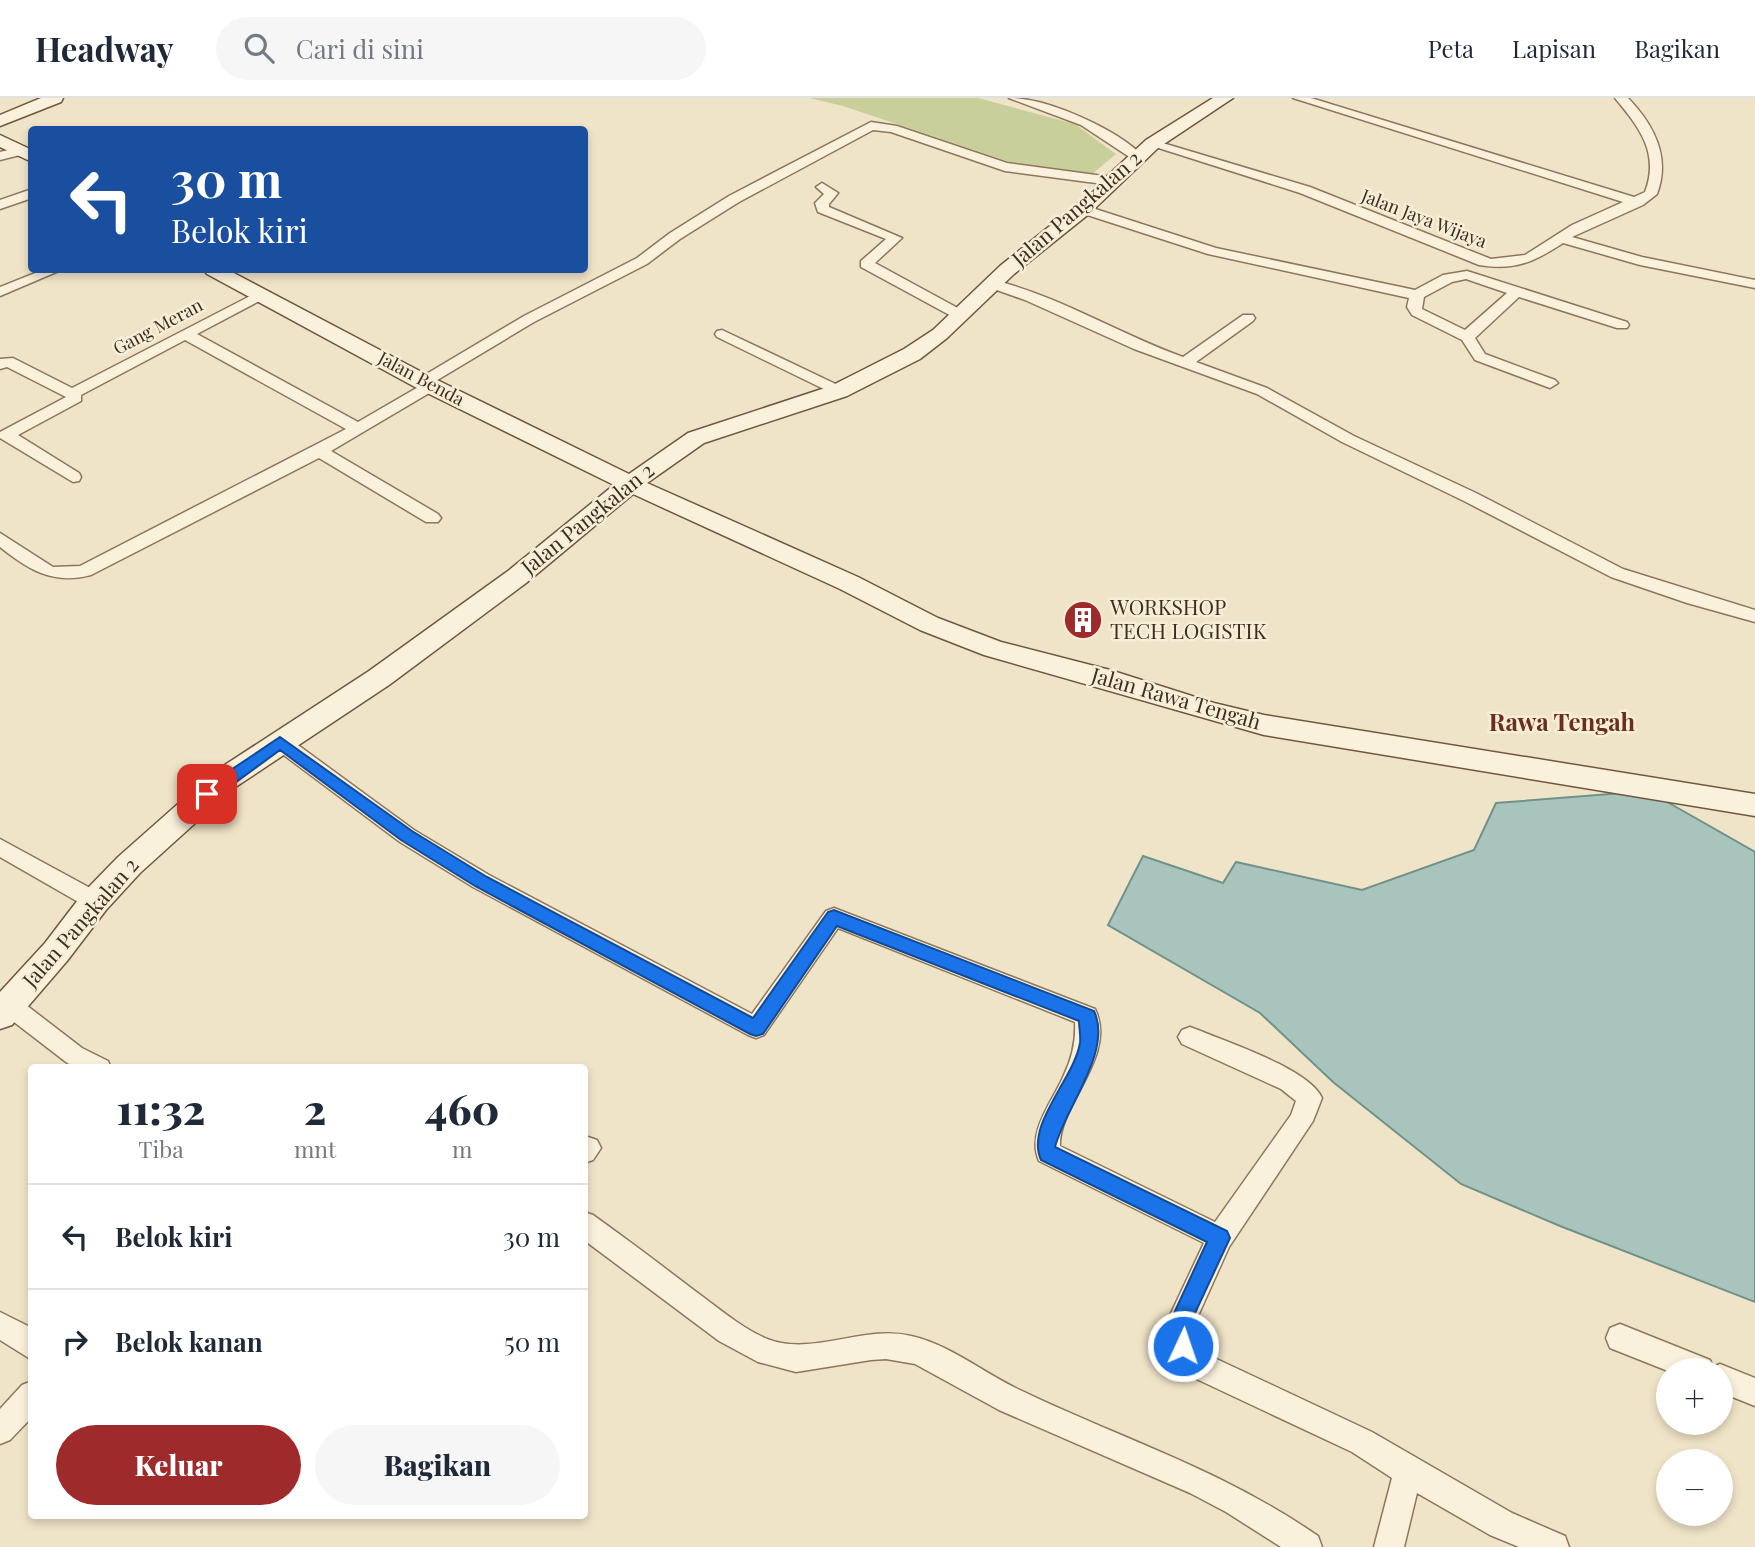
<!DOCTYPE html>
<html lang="id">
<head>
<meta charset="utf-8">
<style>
  body { margin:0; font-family:"Playfair Display",serif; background:#f6f6f7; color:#1f2937; height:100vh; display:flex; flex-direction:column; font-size:26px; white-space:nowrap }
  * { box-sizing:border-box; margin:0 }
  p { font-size:23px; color:#747a83 }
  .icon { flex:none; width:38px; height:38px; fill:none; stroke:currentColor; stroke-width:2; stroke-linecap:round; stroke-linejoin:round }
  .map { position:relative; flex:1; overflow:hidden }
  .side { position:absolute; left:28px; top:966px; width:560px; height:455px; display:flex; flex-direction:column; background:#fff; border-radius:7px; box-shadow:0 4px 10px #0003 }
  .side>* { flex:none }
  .top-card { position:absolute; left:28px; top:28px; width:560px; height:147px; border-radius:7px; box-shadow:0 4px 10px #0003; background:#1a4fa0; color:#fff; overflow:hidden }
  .tools { position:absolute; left:1656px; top:1260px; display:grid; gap:14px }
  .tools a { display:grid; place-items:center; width:77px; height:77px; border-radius:50%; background:#fff; box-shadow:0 4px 10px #0003; font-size:35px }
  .pin { position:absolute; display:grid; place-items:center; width:60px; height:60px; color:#fff; margin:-30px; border-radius:14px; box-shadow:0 4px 10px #0006 }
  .me { position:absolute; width:77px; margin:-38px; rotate:3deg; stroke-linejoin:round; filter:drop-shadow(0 0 5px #0008) }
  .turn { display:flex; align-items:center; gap:24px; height:147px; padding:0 28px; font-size:32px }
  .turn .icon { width:91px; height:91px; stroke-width:2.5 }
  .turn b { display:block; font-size:49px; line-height:60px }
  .eta { display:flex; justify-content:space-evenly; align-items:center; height:119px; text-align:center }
  .eta b { font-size:42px; font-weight:800; line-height:49px }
  .action { display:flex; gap:14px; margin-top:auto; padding:14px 28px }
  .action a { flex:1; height:80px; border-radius:42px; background:#9e2a2b; color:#fff; font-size:28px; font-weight:800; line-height:80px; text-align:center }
  .action a+a { background:#f6f6f7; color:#1f2937 }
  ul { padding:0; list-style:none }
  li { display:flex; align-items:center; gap:21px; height:105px; padding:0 28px; border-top:2px solid #e0e1e3 }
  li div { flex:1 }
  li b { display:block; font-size:26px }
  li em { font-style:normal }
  header { display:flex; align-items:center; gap:42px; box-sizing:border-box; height:98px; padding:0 35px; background:#fff; border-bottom:2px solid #e0e1e3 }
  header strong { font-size:33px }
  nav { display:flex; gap:38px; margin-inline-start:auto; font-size:24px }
  .search { width:490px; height:63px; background:#f6f6f7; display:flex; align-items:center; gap:18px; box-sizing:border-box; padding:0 24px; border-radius:38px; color:#747a83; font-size:26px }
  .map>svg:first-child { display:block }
  .green { fill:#c9cf9b }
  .water { fill:#a9c4bc; stroke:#6f938a; stroke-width:2 }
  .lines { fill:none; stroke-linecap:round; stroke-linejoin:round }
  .street-casing { stroke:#8d765c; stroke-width:3 }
  .secondary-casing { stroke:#6f573f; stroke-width:3 }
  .street { fill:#faf1dc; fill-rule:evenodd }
  .secondary { fill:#faf1dc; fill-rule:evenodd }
  .route { fill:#1a73e8; stroke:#114b97; stroke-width:2 }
  .labels { text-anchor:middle; stroke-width:5; stroke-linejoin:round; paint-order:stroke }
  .far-street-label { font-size:18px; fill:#3d2e20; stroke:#f7eed8 }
  .street-label { font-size:21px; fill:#3d2e20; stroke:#f7eed8 }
  .poi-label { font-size:21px; fill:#3d2e20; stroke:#f7eed8; text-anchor:start }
  .quarter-label { font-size:24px; font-weight:bold; fill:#6b2e1e; stroke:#f7eed8 }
</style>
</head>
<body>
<header>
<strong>Headway</strong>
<div class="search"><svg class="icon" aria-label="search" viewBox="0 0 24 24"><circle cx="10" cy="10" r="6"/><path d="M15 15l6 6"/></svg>Cari di sini</div>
<nav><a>Peta</a><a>Lapisan</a><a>Bagikan</a></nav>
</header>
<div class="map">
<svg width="1755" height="1449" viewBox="0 0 1755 1449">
  <rect width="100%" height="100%" fill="#f0e4c8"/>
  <path class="green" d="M 809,0 L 978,0 L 1075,26 L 1116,56 L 1091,77 L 1010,64 L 843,8 Z"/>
  <path class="water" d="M 1648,693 L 1755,754 L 1755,1204 L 1560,1128 L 1461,1086 L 1333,984 L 1260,915 L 1108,827 L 1143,758 L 1223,785 L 1236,764 L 1362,792 L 1474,752 L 1496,705 Z"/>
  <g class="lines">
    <g class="street-casing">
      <path id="street" d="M 1009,0 C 1048,0 1117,31 1144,59 L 1142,62 L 1134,62 L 1081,27 Z
        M 1293,0 L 1311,0 L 1634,99 L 1645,94 C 1660,55 1639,29 1615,0 L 1628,0 C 1654,27 1671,59 1657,96 L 1643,107 L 1572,139 L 1642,159 L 1755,182 L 1755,190 L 1640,167 L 1563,145 C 1534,164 1515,173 1479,167 L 1300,95 L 1146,46 L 1148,43 L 1156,43 L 1310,89 L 1491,161 L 1525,157 L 1572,127 L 1623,104 Z
        M 871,24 L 897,28 L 1007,65 L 1111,79 L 1117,83 L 1111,87 L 1005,73 L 891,34 L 873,32 L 739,104 L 680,141 L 647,166 L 534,224 L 434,284 L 439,288 L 436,291 L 331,353 L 438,416 L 441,420 L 438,424 L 426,424 L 319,360 L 91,477 C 53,487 29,472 0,449 L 0,435 L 53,469 L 80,468 L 346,331 L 185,242 L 81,297 L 81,303 L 18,337 L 79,375 L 81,379 L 79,383 L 73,384 L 0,340 L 0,334 L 66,299 L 7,269 L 0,271 L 0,261 L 13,260 L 72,290 L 262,192 L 269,196 L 267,199 L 197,236 L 358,324 L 420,288 L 415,284 L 418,281 L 524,218 L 637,160 L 670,135 L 729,98 Z
        M 20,49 L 24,50 L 24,56 L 0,62 L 0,54 Z
        M 822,85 L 838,95 L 829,106 L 829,109 L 902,140 L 875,165 L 965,214 L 967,217 L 965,220 L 955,220 L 861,169 L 861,163 L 886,141 L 818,114 L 815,105 L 824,96 L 816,89 Z
        M 32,91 L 32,100 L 0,111 L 0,102 Z
        M 1083,107 L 1216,150 L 1415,192 L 1443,177 L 1467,173 L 1627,224 L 1629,227 L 1627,230 L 1617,230 L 1519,199 L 1475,240 L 1485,256 L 1555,282 L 1558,285 L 1550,290 L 1475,262 L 1462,242 L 1412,217 L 1407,209 L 1409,200 L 1208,156 L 1078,114 L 1078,108 ZM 1466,181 L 1507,195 L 1465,232 L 1422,211 L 1424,199 L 1452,184 Z
        M 43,172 L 61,172 L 0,198 L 0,189 Z
        M 993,182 C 1059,198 1119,236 1183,259 L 1243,217 L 1253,217 L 1255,220 L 1253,223 L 1196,264 L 1267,290 L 1354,338 L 1476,395 L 1623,471 L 1755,512 L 1755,524 L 1687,505 L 1611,479 L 1464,403 L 1342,344 L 1257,296 L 1134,251 L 1025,202 L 988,189 L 988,183 Z
        M 722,232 L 844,290 L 847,293 L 844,296 L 834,296 L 717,239 L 715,236 L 717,233 Z
        M 280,637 L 287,639 L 414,732 L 489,777 L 752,916 L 826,813 L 834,810 L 1095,911 C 1118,958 1058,1007 1060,1048 L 1215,1124 L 1291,1017 L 1296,1003 L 1281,991 L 1182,946 L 1178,939 L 1182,932 L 1190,929 L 1198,932 C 1229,945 1309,971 1322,1000 L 1313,1023 L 1229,1149 L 1193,1229 L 1196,1242 L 1208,1257 L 1372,1334 L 1512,1415 L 1565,1438 L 1569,1449 L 1519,1449 L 1490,1437 L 1417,1395 L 1404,1449 L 1374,1449 L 1392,1380 L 1352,1354 L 1188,1277 L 1173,1258 L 1165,1228 L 1204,1145 L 1039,1063 C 1026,1034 1053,1003 1064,977 C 1072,960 1076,943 1075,924 L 838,830 L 764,937 L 756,940 L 748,937 L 473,789 L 400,744 L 273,649 L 270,644 L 273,639 Z
        M 0,741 L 103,797 L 106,803 L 103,809 L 95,812 L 87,809 L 0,759 Z
        M 9,897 L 17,900 L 82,950 L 108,963 L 111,970 L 75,970 L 66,964 L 1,914 L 1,900 Z
        M 588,1039 L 597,1042 L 601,1050 L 593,1062 L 584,1065 L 584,1040 Z
        M 584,1114 L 593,1117 C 628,1142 661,1167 695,1193 C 717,1209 740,1229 765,1240 C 812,1260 863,1226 911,1238 C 951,1247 983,1275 1020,1292 C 1124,1342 1221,1371 1318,1438 L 1322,1449 L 1281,1449 L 1226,1414 L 1190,1395 L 999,1312 L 915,1266 L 886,1261 L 871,1262 L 796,1274 L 758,1264 L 719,1243 L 584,1142 Z
        M 0,1214 L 32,1230 L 32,1262 L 0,1242 Z
        M 1620,1226 L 1710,1262 L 1713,1269 L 1720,1266 L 1755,1280 L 1755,1308 L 1720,1294 L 1720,1272 L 1668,1273 L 1610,1250 L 1606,1240 L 1610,1230 Z
        M 32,1283 L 32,1319 L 10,1342 L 0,1346 L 0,1311 L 22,1287 Z"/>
    </g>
    <g class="secondary-casing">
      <path id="secondary" d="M 41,0 L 63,0 L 61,4 L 0,28 L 0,17 Z
        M 1213,0 L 1233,0 L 1158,50 L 1090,115 L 1014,176 L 947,240 L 920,261 L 847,298 L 704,345 L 647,385 L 858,479 L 938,520 L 1001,544 L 1110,572 L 1214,605 L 1264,617 L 1755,696 L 1755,718 L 1264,637 L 984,557 L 920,532 L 840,491 L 633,396 L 526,485 L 389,587 L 234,690 L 140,775 L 106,812 L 67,863 L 12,927 L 0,931 L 0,894 L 45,845 L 84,794 L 118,759 L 214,674 L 369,573 L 508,473 L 614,387 L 415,289 L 207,176 L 204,172 L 228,172 L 431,279 L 629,376 L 688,335 L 831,288 L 904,251 L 933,232 L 1000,168 L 1076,107 L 1146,42 Z
        M 0,37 L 32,52 L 32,64 L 0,49 Z"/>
    </g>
    <use href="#street" class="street"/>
    <use href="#secondary" class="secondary"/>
  </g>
  <path class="route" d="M 280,639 L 412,733 L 487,779 L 753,920 L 828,814 L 834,812 L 1094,913 C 1113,953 1065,1010 1055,1049 L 1227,1133 L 1230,1140 L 1189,1228 L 1193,1248 L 1190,1255 L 1183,1258 L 1175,1255 L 1168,1228 L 1207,1144 L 1041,1062 C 1025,1027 1074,981 1080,945 C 1081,938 1079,930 1079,923 L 837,828 L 763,936 L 756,938 L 750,936 L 475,788 L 401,742 L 280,652 L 213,701 L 201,701 L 199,696 L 201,692 Z"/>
  <defs>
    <g id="building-disc" transform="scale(2.0125)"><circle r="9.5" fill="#9e2a2b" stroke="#f7eed8"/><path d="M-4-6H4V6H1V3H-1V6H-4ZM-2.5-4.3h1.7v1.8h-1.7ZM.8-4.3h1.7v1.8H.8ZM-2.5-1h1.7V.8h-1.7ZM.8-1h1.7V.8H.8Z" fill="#fff"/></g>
  </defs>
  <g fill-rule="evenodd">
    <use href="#building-disc" x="1083" y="522"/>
  </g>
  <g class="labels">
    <g class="far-street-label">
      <text transform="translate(1424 121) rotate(21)" y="6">Jalan Jaya Wijaya</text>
      <text transform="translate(158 229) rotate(-28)" y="6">Gang Meran</text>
      <text transform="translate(421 281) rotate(28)" y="6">Jalan Benda</text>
    </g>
    <g class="street-label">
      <text transform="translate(1077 111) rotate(-41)" y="7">Jalan Pangkalan 2</text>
      <text transform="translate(588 421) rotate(-39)" y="7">Jalan Pangkalan 2</text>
      <text transform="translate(1176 601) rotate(16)" y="7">Jalan Rawa Tengah</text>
      <text transform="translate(81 825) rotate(-49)" y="7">Jalan Pangkalan 2</text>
    </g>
    <g class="poi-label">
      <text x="1110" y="517">WORKSHOP<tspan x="1110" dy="24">TECH LOGISTIK</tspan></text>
    </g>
    <g class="quarter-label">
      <text x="1562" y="633">Rawa Tengah</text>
    </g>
  </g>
</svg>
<div class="tools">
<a>+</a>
<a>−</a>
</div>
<div class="pin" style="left:207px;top:696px;background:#d93025"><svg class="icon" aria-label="arrive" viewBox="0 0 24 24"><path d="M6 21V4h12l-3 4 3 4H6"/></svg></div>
<svg class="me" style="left:1183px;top:1248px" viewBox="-20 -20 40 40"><circle r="17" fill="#1a73e8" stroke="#fff" stroke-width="3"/><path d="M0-11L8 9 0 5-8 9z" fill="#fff"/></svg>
<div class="top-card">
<div class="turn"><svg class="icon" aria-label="left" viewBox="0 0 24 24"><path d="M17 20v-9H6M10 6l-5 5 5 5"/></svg><div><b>30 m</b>Belok kiri</div></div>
</div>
<section class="side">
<div class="eta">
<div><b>11:32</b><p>Tiba</p></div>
<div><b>2</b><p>mnt</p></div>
<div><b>460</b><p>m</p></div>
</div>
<ul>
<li><svg class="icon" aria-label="left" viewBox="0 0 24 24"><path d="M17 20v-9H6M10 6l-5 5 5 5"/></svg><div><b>Belok kiri</b></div><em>30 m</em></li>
<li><svg class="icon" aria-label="right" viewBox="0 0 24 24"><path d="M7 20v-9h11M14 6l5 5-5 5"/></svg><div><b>Belok kanan</b></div><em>50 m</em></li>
</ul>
<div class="action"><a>Keluar</a><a>Bagikan</a></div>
</section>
</div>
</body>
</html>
